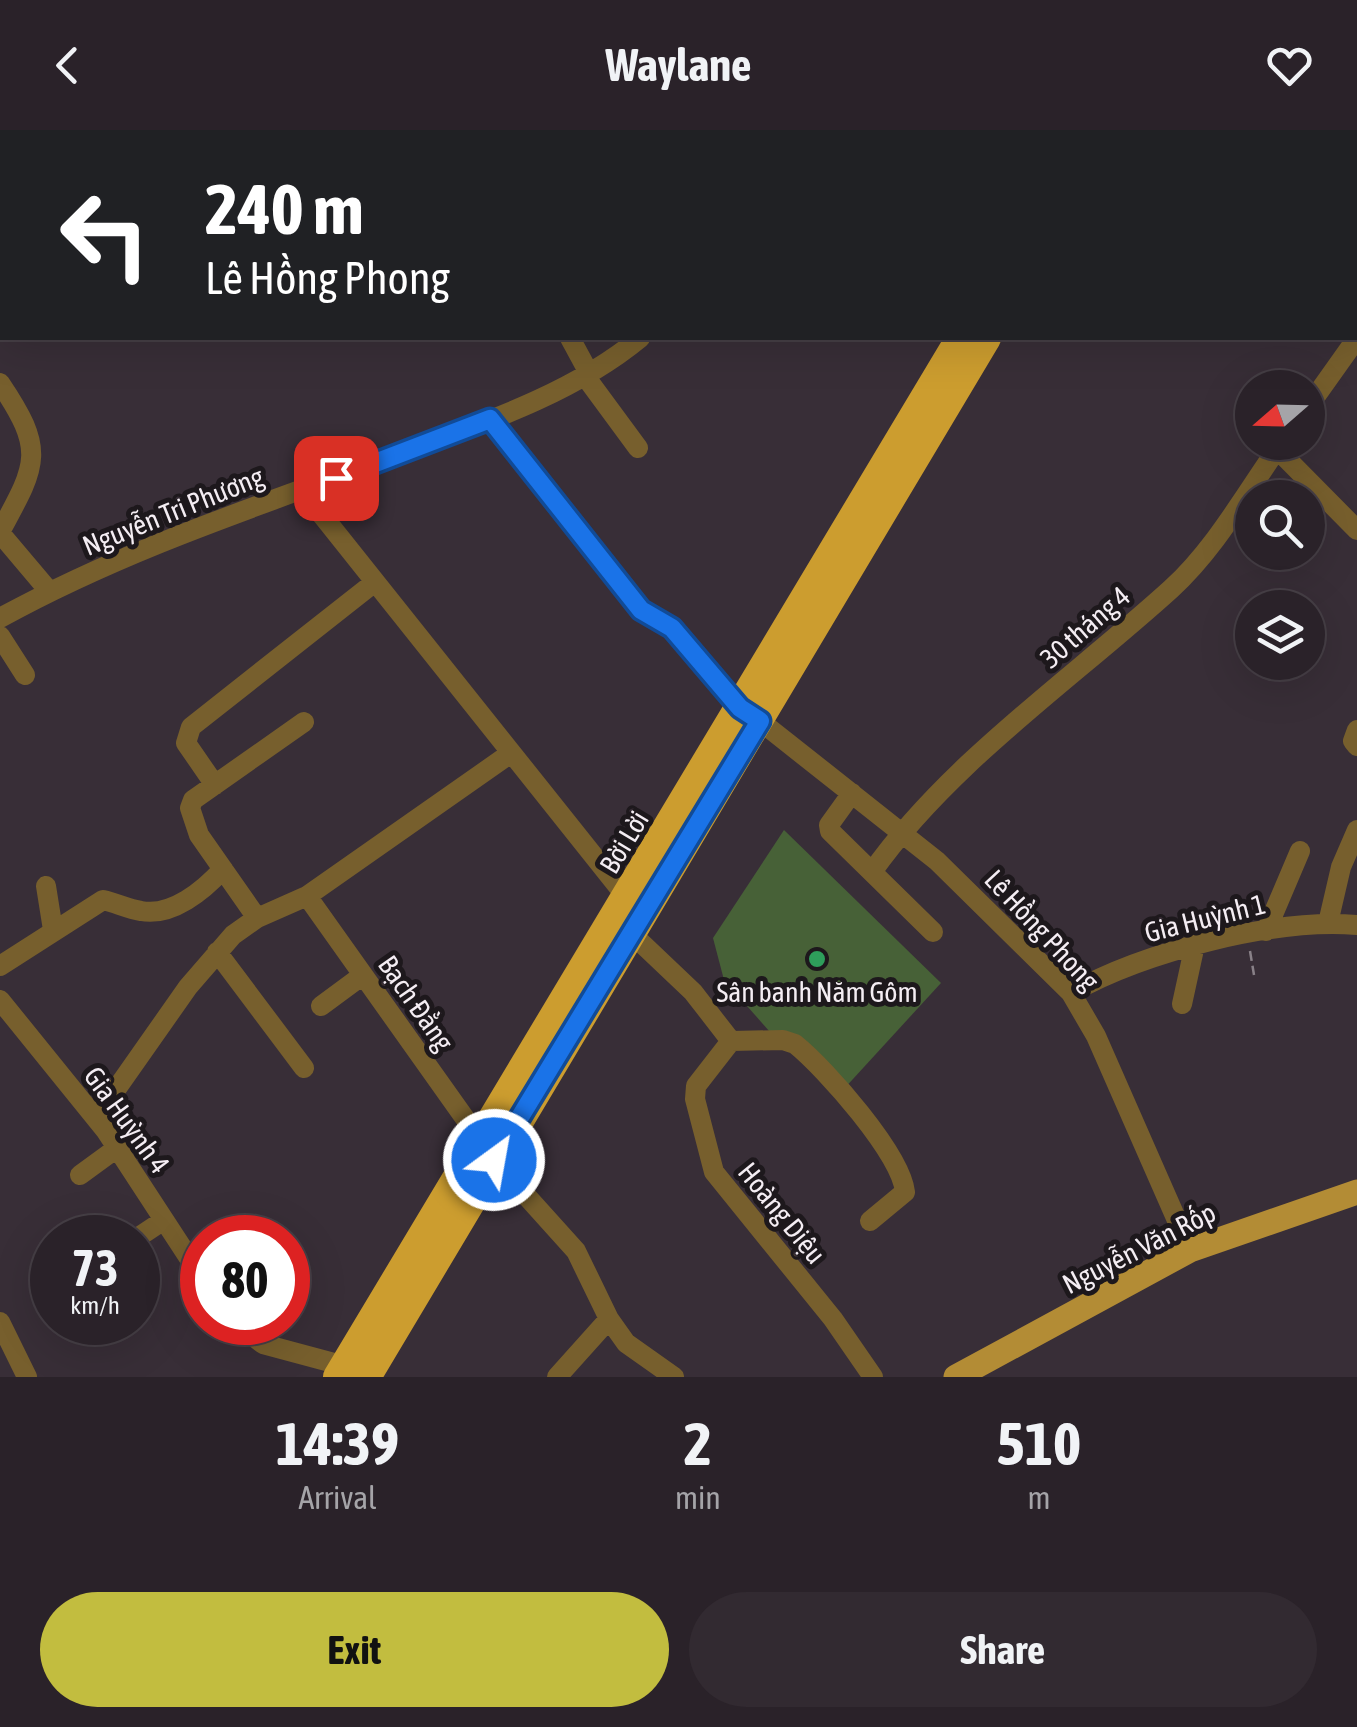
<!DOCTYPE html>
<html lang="en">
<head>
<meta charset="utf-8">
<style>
  body { margin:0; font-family:"Asap Condensed",sans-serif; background:#322a31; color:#f1f3f6; height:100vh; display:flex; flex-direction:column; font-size:38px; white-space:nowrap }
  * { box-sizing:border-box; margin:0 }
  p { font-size:32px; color:#a5a4a8 }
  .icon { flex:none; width:55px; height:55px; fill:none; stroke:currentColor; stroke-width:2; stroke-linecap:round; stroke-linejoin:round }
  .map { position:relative; height:1247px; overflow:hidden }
  .side { display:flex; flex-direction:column; background:#2a2229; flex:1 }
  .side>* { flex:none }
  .guide { position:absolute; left:0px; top:0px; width:1358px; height:210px; box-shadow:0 10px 40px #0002,0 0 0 2px #463f46; background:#202124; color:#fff; overflow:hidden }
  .needle { width:65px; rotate:250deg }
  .tools { position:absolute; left:1235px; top:240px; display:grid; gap:20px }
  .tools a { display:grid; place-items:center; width:90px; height:90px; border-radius:50%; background:#2a2229; box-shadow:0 10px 40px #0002,0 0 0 2px #463f46; font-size:50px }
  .speed { position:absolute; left:30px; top:1085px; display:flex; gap:20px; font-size:50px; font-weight:700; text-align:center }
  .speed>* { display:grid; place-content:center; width:130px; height:130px; border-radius:50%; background:#2a2229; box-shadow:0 10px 40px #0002,0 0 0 2px #463f46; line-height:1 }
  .speed small { font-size:25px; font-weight:400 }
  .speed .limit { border:15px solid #d22; background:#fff; color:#111 }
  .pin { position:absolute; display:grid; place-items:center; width:85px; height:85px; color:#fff; margin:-42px; border-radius:20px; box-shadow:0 5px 15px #0006 }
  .me { position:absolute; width:110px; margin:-55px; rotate:32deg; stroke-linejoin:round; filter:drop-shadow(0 0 8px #0008) }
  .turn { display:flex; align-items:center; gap:35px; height:210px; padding:0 40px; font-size:45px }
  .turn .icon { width:130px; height:130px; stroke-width:2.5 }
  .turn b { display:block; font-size:70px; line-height:85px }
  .eta { display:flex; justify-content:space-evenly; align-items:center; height:170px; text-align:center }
  .eta b { font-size:60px; font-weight:700; line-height:70px }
  .cta { display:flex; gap:20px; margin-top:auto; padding:20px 40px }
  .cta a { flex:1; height:115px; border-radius:60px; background:#c2bd3f; color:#111; font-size:40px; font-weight:700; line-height:115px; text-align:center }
  .cta a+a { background:#322a31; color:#f1f3f6 }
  header { display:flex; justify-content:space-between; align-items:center; height:130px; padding:0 40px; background:#2a2229; font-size:45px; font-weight:700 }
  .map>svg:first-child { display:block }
  .green { fill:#476137 }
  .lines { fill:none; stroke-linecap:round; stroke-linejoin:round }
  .path { stroke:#898188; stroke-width:2.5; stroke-dasharray:10 5; stroke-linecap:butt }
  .minor { stroke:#775f2d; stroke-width:20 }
  .major { stroke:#b38c35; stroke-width:25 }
  .highway { stroke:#cc9d2f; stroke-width:30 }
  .route-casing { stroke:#114b97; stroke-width:25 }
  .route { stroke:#1a73e8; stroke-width:18 }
  .leisure-dot { fill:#2e9e5b; stroke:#1d181c; stroke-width:4 }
  .labels { text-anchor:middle; stroke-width:10; stroke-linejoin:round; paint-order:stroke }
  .street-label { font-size:28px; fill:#f4edf3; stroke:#1d181c }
  .poi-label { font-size:28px; fill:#f4edf3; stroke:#1d181c }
</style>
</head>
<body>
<header><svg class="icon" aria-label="back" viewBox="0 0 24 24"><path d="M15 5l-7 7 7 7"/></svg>Waylane<svg class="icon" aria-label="heart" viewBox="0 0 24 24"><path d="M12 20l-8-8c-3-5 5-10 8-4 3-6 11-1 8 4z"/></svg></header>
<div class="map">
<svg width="1357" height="1247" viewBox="0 0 1357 1247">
  <rect width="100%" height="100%" fill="#382e37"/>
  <path class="green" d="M 784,700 L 941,853 L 842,961 L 778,911 L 724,850 L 713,808 Z"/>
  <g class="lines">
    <path class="path" d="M 1250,821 L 1254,845"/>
    <path class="minor" d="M 777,0 L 779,2
      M 915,2 L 918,0
      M 570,208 L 590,245
      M 585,246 L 638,318
      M 0,253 C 46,321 37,334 0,402
      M 1308,277 L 1357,208
      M 490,289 L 641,480 L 672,498 L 740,578
      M 1277,319 L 1357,400
      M 302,360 L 628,769
      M 0,403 L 49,461
      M 0,488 C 125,419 261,375 394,326 C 478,295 571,265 640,208
      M 0,506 L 25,545
      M 760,591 L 937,731 L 1071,863 L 1096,906 L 1190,1120
      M 1357,600 L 1353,611 L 1357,616
      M 215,655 L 186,613 L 191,597 L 375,452
      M 852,663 L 829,695 L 830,701 L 933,802
      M 872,742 C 949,633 1072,549 1171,459 C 1216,418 1247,361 1282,312
      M 46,756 L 53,800
      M 307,766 L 481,1011
      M 257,788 L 199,705 L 190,678 L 193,670 L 304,592
      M 1328,793 L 1341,737 L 1357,700
      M 1266,801 L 1300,721
      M 633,805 L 693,862 L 731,911 L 696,956 L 695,969 L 714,1042 L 833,1189 L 873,1247
      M 217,822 L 304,938
      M 0,836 L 103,770 C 116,773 128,779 141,781 C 172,787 204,760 223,739
      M 1071,863 C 1144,822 1274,788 1357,795
      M 0,870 L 106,1001 L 202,1148
      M 1182,874 L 1194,819
      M 321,876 L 363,845
      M 731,911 L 783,910 L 795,914 C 826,939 901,1024 905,1062 L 870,1091
      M 96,988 L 188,857 L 233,805 L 257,788 L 307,766 L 511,623
      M 494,1030 L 576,1121 L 609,1189 L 626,1213 L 674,1247
      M 80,1045 L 117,1018
      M 137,1108 L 164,1090
      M 0,1192 L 27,1247
      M 235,1192 L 263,1214 L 345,1236
      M 557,1247 L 609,1189"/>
    <path class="major" d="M 1287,2 L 1289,0
      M 1355,61 L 1357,63
      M 1355,83 L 1357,85
      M 956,1247 L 1190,1120 L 1357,1062"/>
    <path class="highway" d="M 1050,2 L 1051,0
      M 1078,2 L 1079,0
      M 338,1247 L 961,208
      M 366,1247 L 986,208"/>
  </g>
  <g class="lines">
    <g class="route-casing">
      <path id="route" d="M 336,348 L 490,289 L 641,480 L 672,498 L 740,578 L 760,591 L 494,1030"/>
    </g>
    <use href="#route" class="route"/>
  </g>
  <circle class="leisure-dot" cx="817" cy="829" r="10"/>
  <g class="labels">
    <g class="street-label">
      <text transform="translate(173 381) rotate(-22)" y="10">Nguyễn Tri Phương</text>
      <text transform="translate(1085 497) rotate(-41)" y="10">30 tháng 4</text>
      <text transform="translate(624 712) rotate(-59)" y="10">Bời Lời</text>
      <text transform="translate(1205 788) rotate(-14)" y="10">Gia Huỳnh 1</text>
      <text transform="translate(1042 800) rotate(47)" y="10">Lê Hồng Phong</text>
      <text transform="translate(416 873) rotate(55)" y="10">Bạch Đằng</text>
      <text transform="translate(127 990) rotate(54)" y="10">Gia Huỳnh 4</text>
      <text transform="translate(782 1083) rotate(51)" y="10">Hoàng Diệu</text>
      <text transform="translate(1139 1118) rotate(-27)" y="10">Nguyễn Văn Rốp</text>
    </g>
    <g class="poi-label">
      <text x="817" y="872">Sân banh Năm Gôm</text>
    </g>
  </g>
</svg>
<div class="tools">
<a><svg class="needle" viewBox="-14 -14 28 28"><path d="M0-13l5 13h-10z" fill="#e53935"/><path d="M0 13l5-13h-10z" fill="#a5a4a8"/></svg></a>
<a><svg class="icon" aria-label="search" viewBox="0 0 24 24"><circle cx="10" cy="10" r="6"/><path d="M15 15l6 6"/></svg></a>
<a><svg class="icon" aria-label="layers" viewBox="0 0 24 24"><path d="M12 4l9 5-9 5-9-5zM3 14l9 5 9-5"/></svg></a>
</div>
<div class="speed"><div>73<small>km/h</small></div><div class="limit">80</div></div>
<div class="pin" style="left:336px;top:348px;background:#d93025"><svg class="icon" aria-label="arrive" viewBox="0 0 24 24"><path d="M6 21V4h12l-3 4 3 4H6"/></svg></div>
<svg class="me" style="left:494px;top:1030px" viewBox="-20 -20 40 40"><circle r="17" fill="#1a73e8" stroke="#fff" stroke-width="3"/><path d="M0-11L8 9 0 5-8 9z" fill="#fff"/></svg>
<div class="guide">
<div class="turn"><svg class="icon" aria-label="left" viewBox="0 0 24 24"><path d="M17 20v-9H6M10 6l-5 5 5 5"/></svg><div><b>240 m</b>Lê Hồng Phong</div></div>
</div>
</div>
<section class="side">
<div class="eta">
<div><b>14:39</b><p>Arrival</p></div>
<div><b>2</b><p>min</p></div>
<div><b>510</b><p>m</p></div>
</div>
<div class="cta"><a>Exit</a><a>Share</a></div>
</section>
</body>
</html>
